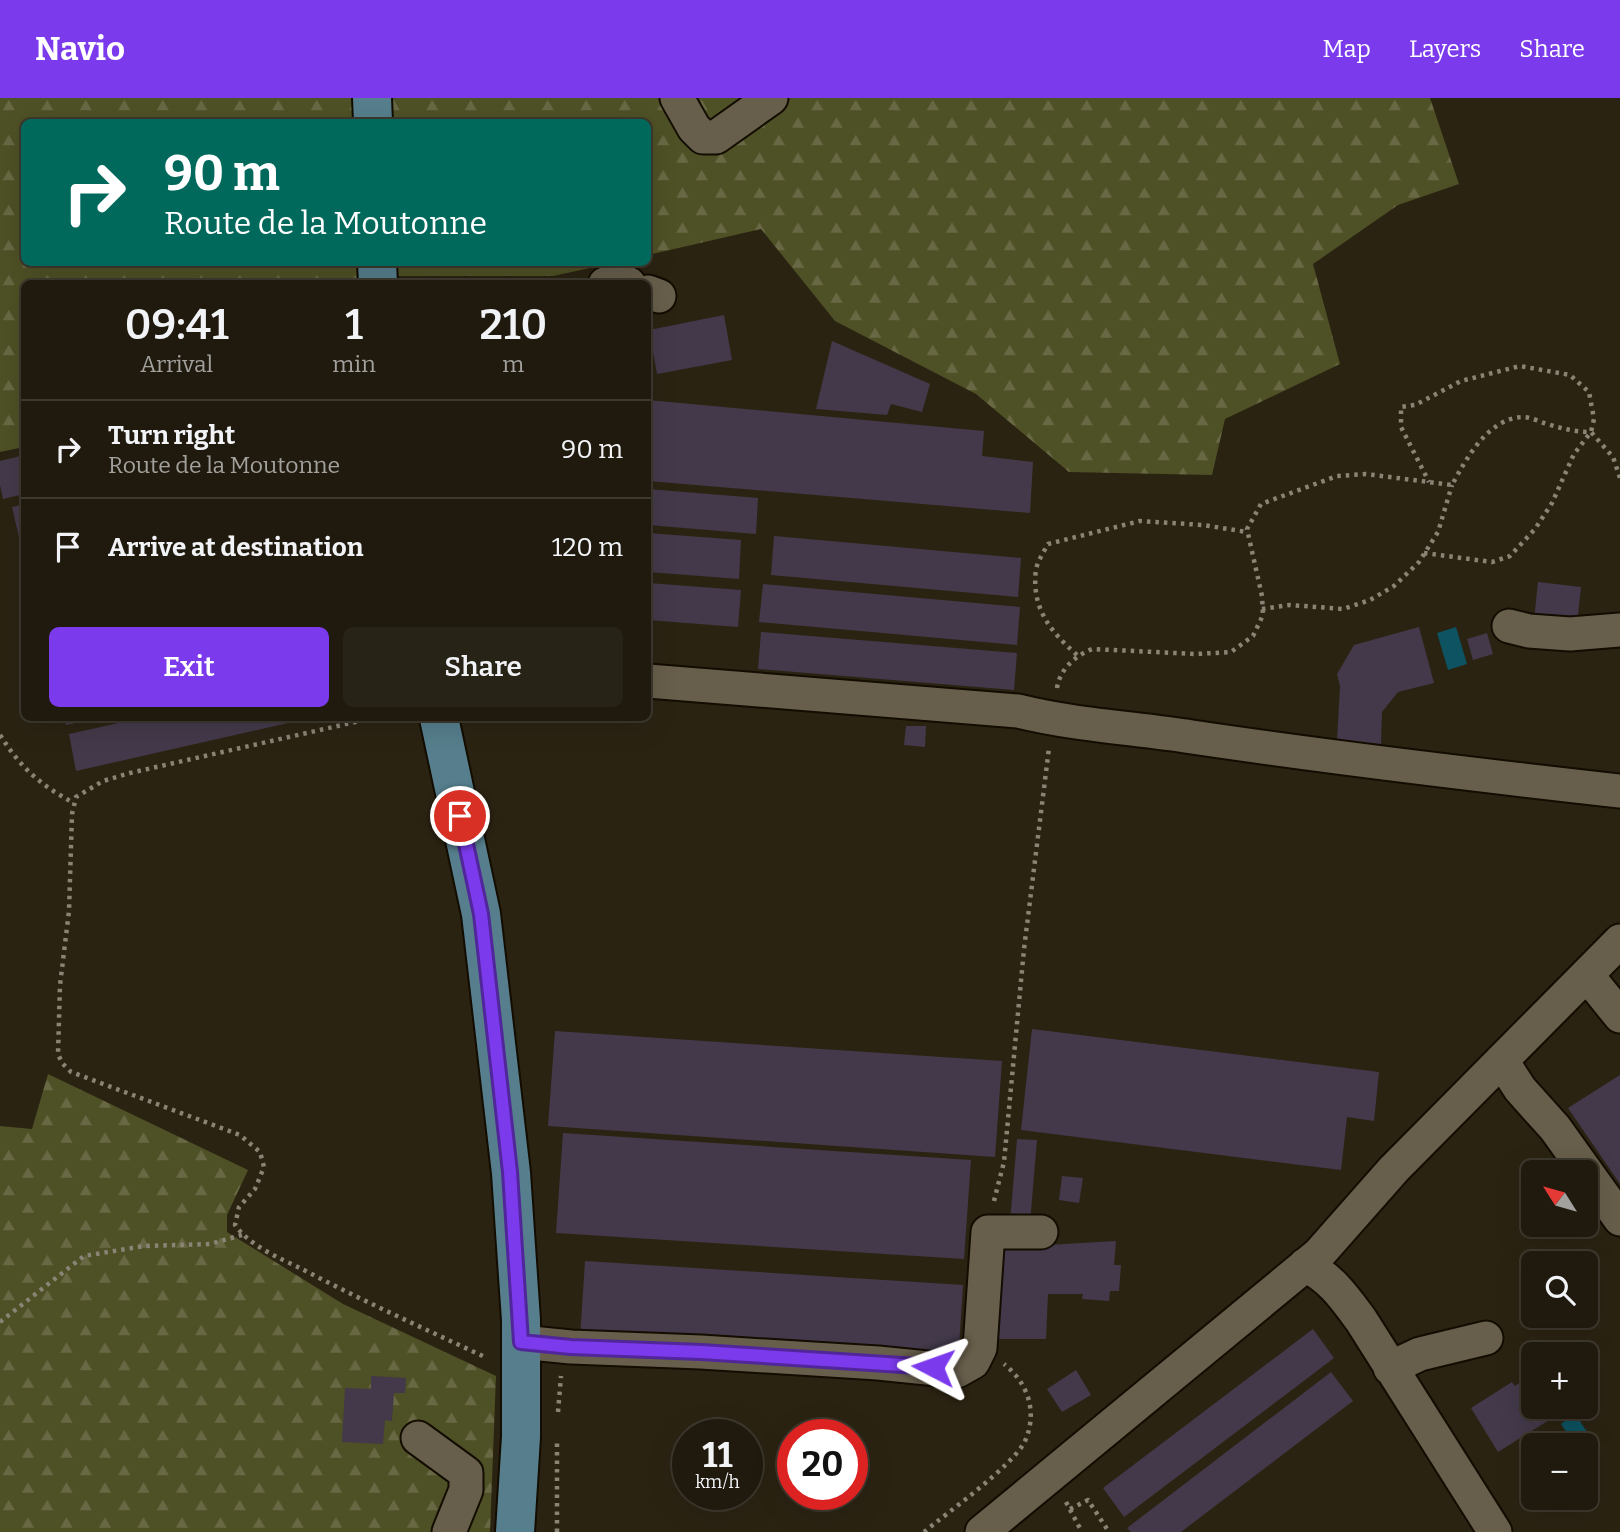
<!DOCTYPE html>
<html lang="en">
<head>
<meta charset="utf-8">
<style>
  body { margin:0; font-family:Bitter,serif; background:#282317; color:#f1f3f6; height:100vh; display:flex; flex-direction:column; font-size:26px; white-space:nowrap }
  * { box-sizing:border-box; margin:0 }
  p { font-size:23px; color:#a2a19e }
  .icon { flex:none; width:38px; height:38px; fill:none; stroke:currentColor; stroke-width:2; stroke-linecap:round; stroke-linejoin:round }
  .map { position:relative; flex:1; overflow:hidden }
  .sheet { position:absolute; left:21px; top:182px; width:630px; height:441px; display:flex; flex-direction:column; background:#201a0e; border-radius:10px; box-shadow:0 7px 28px #0002,0 0 0 2px #3d382e }
  .sheet>* { flex:none }
  .top-card { position:absolute; left:21px; top:21px; width:630px; height:147px; border-radius:10px; box-shadow:0 7px 28px #0002,0 0 0 2px #3d382e; background:#00695c; color:#fff; overflow:hidden }
  .needle { width:46px; rotate:307deg }
  .controls { position:absolute; left:1521px; top:1062px; display:grid; gap:14px }
  .controls a { display:grid; place-items:center; width:77px; height:77px; border-radius:10px; background:#201a0e; box-shadow:0 7px 28px #0002,0 0 0 2px #3d382e; font-size:35px }
  .speed { position:absolute; left:672px; top:1321px; display:flex; gap:14px; font-size:35px; font-weight:700; text-align:center }
  .speed>* { display:grid; place-content:center; width:91px; height:91px; border-radius:50%; background:#201a0e; box-shadow:0 7px 28px #0002,0 0 0 2px #3d382e; line-height:1 }
  .speed small { font-size:18px; font-weight:400 }
  .speed .limit { border:10px solid #d22; background:#fff; color:#111 }
  .pin { position:absolute; display:grid; place-items:center; width:60px; height:60px; color:#fff; margin:-30px; border:4px solid #fff; border-radius:50%; box-shadow:0 2px 7px #0007 }
  .me { position:absolute; width:77px; margin:-38px; rotate:274deg; stroke-linejoin:round; filter:drop-shadow(0 0 5px #0008) }
  .turn { display:flex; align-items:center; gap:24px; height:147px; padding:0 28px; font-size:32px }
  .turn .icon { width:91px; height:91px; stroke-width:2.5 }
  .turn b { display:block; font-size:49px; line-height:60px }
  .eta { display:flex; justify-content:space-evenly; align-items:center; height:119px; text-align:center }
  .eta b { font-size:42px; font-weight:600; line-height:49px }
  .button { display:flex; gap:14px; margin-top:auto; padding:14px 28px }
  .button a { flex:1; height:80px; border-radius:10px; background:#7c3aed; color:#fff; font-size:28px; font-weight:600; line-height:80px; text-align:center }
  .button a+a { background:#282317; color:#f1f3f6 }
  ul { padding:0; list-style:none }
  li { display:flex; align-items:center; gap:21px; height:98px; padding:0 28px; border-top:2px solid #3d382e }
  li div { flex:1 }
  li b { display:block; font-size:26px }
  li em { font-style:normal }
  header { display:flex; align-items:center; gap:42px; box-sizing:border-box; height:98px; padding:0 35px; background:#7c3aed; color:#fff }
  header strong { font-size:33px }
  nav { display:flex; gap:38px; margin-inline-start:auto; font-size:24px }
  .map>svg:first-child { display:block }
  .forest { fill:url(#forest-firs) }
  .water { fill:#0d5361 }
  .building { fill:#43394a }
  .lines { fill:none; stroke-linecap:round; stroke-linejoin:round }
  .minor-casing { stroke:#130c01; stroke-width:37 }
  .major-casing { stroke:#130c01; stroke-width:42 }
  .path { stroke:#8a8476; stroke-width:4.5; stroke-dasharray:3.5 5; stroke-linecap:butt }
  .minor { stroke:#675e4b; stroke-width:33 }
  .major { stroke:#567e8c; stroke-width:38 }
  .route-casing { stroke:#51269a; stroke-width:18 }
  .route { stroke:#7c3aed; stroke-width:12 }
</style>
</head>
<body>
<header>
<strong>Navio</strong>
<nav><a>Map</a><a>Layers</a><a>Share</a></nav>
</header>
<div class="map">
<svg width="1620" height="1434" viewBox="0 0 1620 1434">
  <defs>
    <pattern id="forest-firs" width="22" height="20" patternUnits="userSpaceOnUse" patternTransform="scale(1.75)"><rect width="22" height="20" fill="#4e5025"/><path d="M5 1l3.5 6h-7zM16 11l3.5 6h-7z" fill="#686944"/></pattern>
  </defs>
  <rect width="100%" height="100%" fill="#2b2312"/>
  <path class="forest" d="M 0,0 L 360,0 L 361,24 L 24,24 L 24,164 L 366,165 L 367,185 L 24,186 L 24,349 L 0,354 Z
    M 384,0 L 1430,0 L 1459,86 L 1398,107 L 1313,166 L 1340,266 L 1225,321 L 1212,377 L 1069,374 L 976,296 L 835,223 L 761,131 L 648,157 L 648,24 L 385,24 Z
    M 390,165 L 613,165 L 553,178 L 391,178 Z
    M 48,976 L 248,1072 L 227,1117 L 227,1134 L 343,1206 L 496,1278 L 490,1434 L 0,1434 L 0,1028 L 32,1031 Z"/>
  <path class="water" d="M 1456,529 L 1467,566 L 1448,572 L 1437,535 Z
    M 1575,1316 L 1596,1347 L 1586,1354 L 1586,1348 L 1575,1347 L 1561,1326 Z"/>
  <path class="building" d="M 724,217 L 732,262 L 657,276 L 649,232 Z
    M 832,243 L 930,286 L 922,314 L 891,306 L 887,317 L 816,311 Z
    M 648,302 L 984,333 L 982,358 L 1033,364 L 1030,415 L 648,383 Z
    M 24,357 L 24,396 L 3,401 L 0,387 L 0,363 Z
    M 648,391 L 758,400 L 756,436 L 648,427 Z
    M 24,406 L 24,447 L 21,448 L 12,409 Z
    M 648,435 L 741,442 L 739,481 L 648,474 Z
    M 774,438 L 1021,460 L 1018,499 L 771,477 Z
    M 1538,484 L 1581,489 L 1577,526 L 1534,522 Z
    M 648,485 L 741,492 L 738,529 L 648,522 Z
    M 763,486 L 1020,509 L 1017,547 L 759,524 Z
    M 1419,529 L 1434,585 L 1398,594 L 1382,614 L 1381,646 L 1337,643 L 1340,588 L 1337,576 L 1354,547 Z
    M 761,534 L 1017,555 L 1014,592 L 758,571 Z
    M 1487,535 L 1493,556 L 1473,562 L 1467,541 Z
    M 65,620 L 95,620 L 95,621 L 66,627 Z
    M 141,620 L 306,620 L 306,621 L 76,673 L 69,636 Z
    M 906,628 L 926,628 L 925,649 L 904,647 Z
    M 1032,931 L 1379,974 L 1374,1023 L 1347,1019 L 1341,1072 L 1021,1032 Z
    M 555,933 L 1002,963 L 995,1059 L 548,1028 Z
    M 1620,977 L 1620,1086 L 1568,1010 Z
    M 563,1035 L 971,1062 L 964,1161 L 556,1135 Z
    M 1017,1041 L 1037,1042 L 1030,1125 L 1010,1124 Z
    M 1062,1078 L 1083,1080 L 1079,1105 L 1059,1102 Z
    M 1116,1143 L 1114,1167 L 1121,1167 L 1119,1193 L 1110,1193 L 1109,1203 L 1082,1201 L 1083,1196 L 1048,1196 L 1046,1241 L 997,1241 L 1001,1145 L 1047,1147 Z
    M 585,1163 L 963,1187 L 958,1264 L 580,1240 Z
    M 1313,1231 L 1334,1260 L 1124,1419 L 1103,1390 Z
    M 1076,1272 L 1091,1297 L 1062,1314 L 1047,1291 Z
    M 1533,1272 L 1533,1309 L 1570,1309 L 1498,1354 L 1471,1310 L 1512,1284 L 1515,1288 L 1528,1279 L 1526,1276 Z
    M 1331,1274 L 1353,1303 L 1181,1434 L 1131,1434 L 1127,1430 Z
    M 371,1278 L 406,1280 L 405,1295 L 394,1295 L 392,1323 L 385,1322 L 383,1346 L 342,1344 L 345,1290 L 371,1291 Z"/>
  <g class="lines">
    <g class="minor-casing">
      <path id="minor" d="M 677,0 L 694,30 L 703,39 L 716,39 L 771,0
        M 605,186 L 622,183 L 629,186
        M 648,194 L 659,198
        M 1509,528 L 1529,533 L 1570,536 L 1620,532
        M 648,583 L 1018,613 C 1075,627 1134,630 1192,639 C 1334,660 1477,677 1620,693
        M 1587,877 L 1620,918
        M 1502,963 L 1520,991 L 1555,1030 L 1620,1121
        M 1305,1167 C 1331,1180 1344,1199 1361,1222 L 1495,1434
        M 521,1244 L 571,1249 L 701,1254 L 878,1265 L 957,1273 L 973,1264 L 980,1250 L 988,1134 L 1041,1134
        M 1390,1270 L 1420,1256 L 1486,1240
        M 418,1340 L 466,1375 L 466,1392 L 449,1434
        M 982,1434 L 1319,1156 L 1394,1071 L 1620,843"/>
    </g>
    <g class="major-casing">
      <path id="major" d="M 372,0 L 373,24
        M 377,164 L 378,186
        M 439,620 L 481,816 L 511,1075 L 521,1222 L 521,1339 L 515,1434"/>
    </g>
    <path class="path" d="M 1424,455 L 1492,464 L 1510,458 L 1535,431 L 1552,405 L 1574,356 L 1591,334 L 1594,321 L 1589,294 L 1570,277 L 1520,268 L 1461,283 L 1415,307 L 1401,309 L 1401,329 L 1429,384
      M 1262,511 L 1290,507 L 1343,511 L 1370,502 L 1394,488 L 1419,464 L 1438,434 L 1452,387
      M 1077,557 C 1050,533 1031,510 1036,471 C 1038,463 1044,453 1048,446 L 1140,423 L 1203,427 L 1247,434
      M 1057,590 C 1060,571 1075,558 1092,551 L 1196,556 L 1231,554 L 1253,538 L 1263,517 L 1262,498 L 1247,431 L 1261,406 L 1337,378 L 1366,376 L 1452,387 C 1466,361 1488,320 1523,319 C 1530,319 1538,323 1544,325 C 1560,330 1574,334 1591,334 L 1613,359 L 1620,380
      M 373,620 L 130,675 L 103,683 L 76,699 L 72,716 L 69,813 L 60,887 L 58,956 L 62,965 L 71,974 L 240,1037 L 260,1054 L 264,1069 L 255,1091 L 239,1109 L 235,1127 C 250,1148 279,1160 302,1171 C 363,1203 425,1231 487,1260
      M 0,637 C 21,670 40,687 74,705
      M 994,1103 L 1004,1064 L 1024,851 L 1049,650
      M 0,1224 L 84,1158 L 144,1148 L 210,1146 L 242,1137
      M 558,1314 L 561,1278
      M 1066,1404 L 1082,1434
      M 1070,1411 L 1088,1402 L 1109,1434
      M 557,1434 L 557,1344
      M 924,1434 C 947,1415 1014,1367 1025,1343 C 1038,1314 1028,1285 1004,1266"/>
    <use href="#minor" class="minor"/>
    <use href="#major" class="major"/>
  </g>
  <g class="lines">
    <g class="route-casing">
      <path id="route" d="M 460,718 L 481,816 L 510,1074 L 521,1244 L 571,1249 L 701,1254 L 933,1269"/>
    </g>
    <use href="#route" class="route"/>
  </g>
</svg>
<div class="controls">
<a><svg class="needle" viewBox="-14 -14 28 28"><path d="M0-13l5 13h-10z" fill="#e53935"/><path d="M0 13l5-13h-10z" fill="#a2a19e"/></svg></a>
<a><svg class="icon" aria-label="search" viewBox="0 0 24 24"><circle cx="10" cy="10" r="6"/><path d="M15 15l6 6"/></svg></a>
<a>+</a>
<a>−</a>
</div>
<div class="speed"><div>11<small>km/h</small></div><div class="limit">20</div></div>
<div class="pin" style="left:460px;top:718px;background:#d93025"><svg class="icon" aria-label="arrive" viewBox="0 0 24 24"><path d="M6 21V4h12l-3 4 3 4H6"/></svg></div>
<svg class="me" style="left:933px;top:1269px" viewBox="-20 -20 40 40"><path d="M0-17L14 15 0 8-14 15z" fill="#7c3aed" stroke="#fff" stroke-width="4"/></svg>
<div class="top-card">
<div class="turn"><svg class="icon" aria-label="right" viewBox="0 0 24 24"><path d="M7 20v-9h11M14 6l5 5-5 5"/></svg><div><b>90 m</b>Route de la Moutonne</div></div>
</div>
<section class="sheet">
<div class="eta">
<div><b>09:41</b><p>Arrival</p></div>
<div><b>1</b><p>min</p></div>
<div><b>210</b><p>m</p></div>
</div>
<ul>
<li><svg class="icon" aria-label="right" viewBox="0 0 24 24"><path d="M7 20v-9h11M14 6l5 5-5 5"/></svg><div><b>Turn right</b><p>Route de la Moutonne</p></div><em>90 m</em></li>
<li><svg class="icon" aria-label="arrive" viewBox="0 0 24 24"><path d="M6 21V4h12l-3 4 3 4H6"/></svg><div><b>Arrive at destination</b></div><em>120 m</em></li>
</ul>
<div class="button"><a>Exit</a><a>Share</a></div>
</section>
</div>
</body>
</html>
